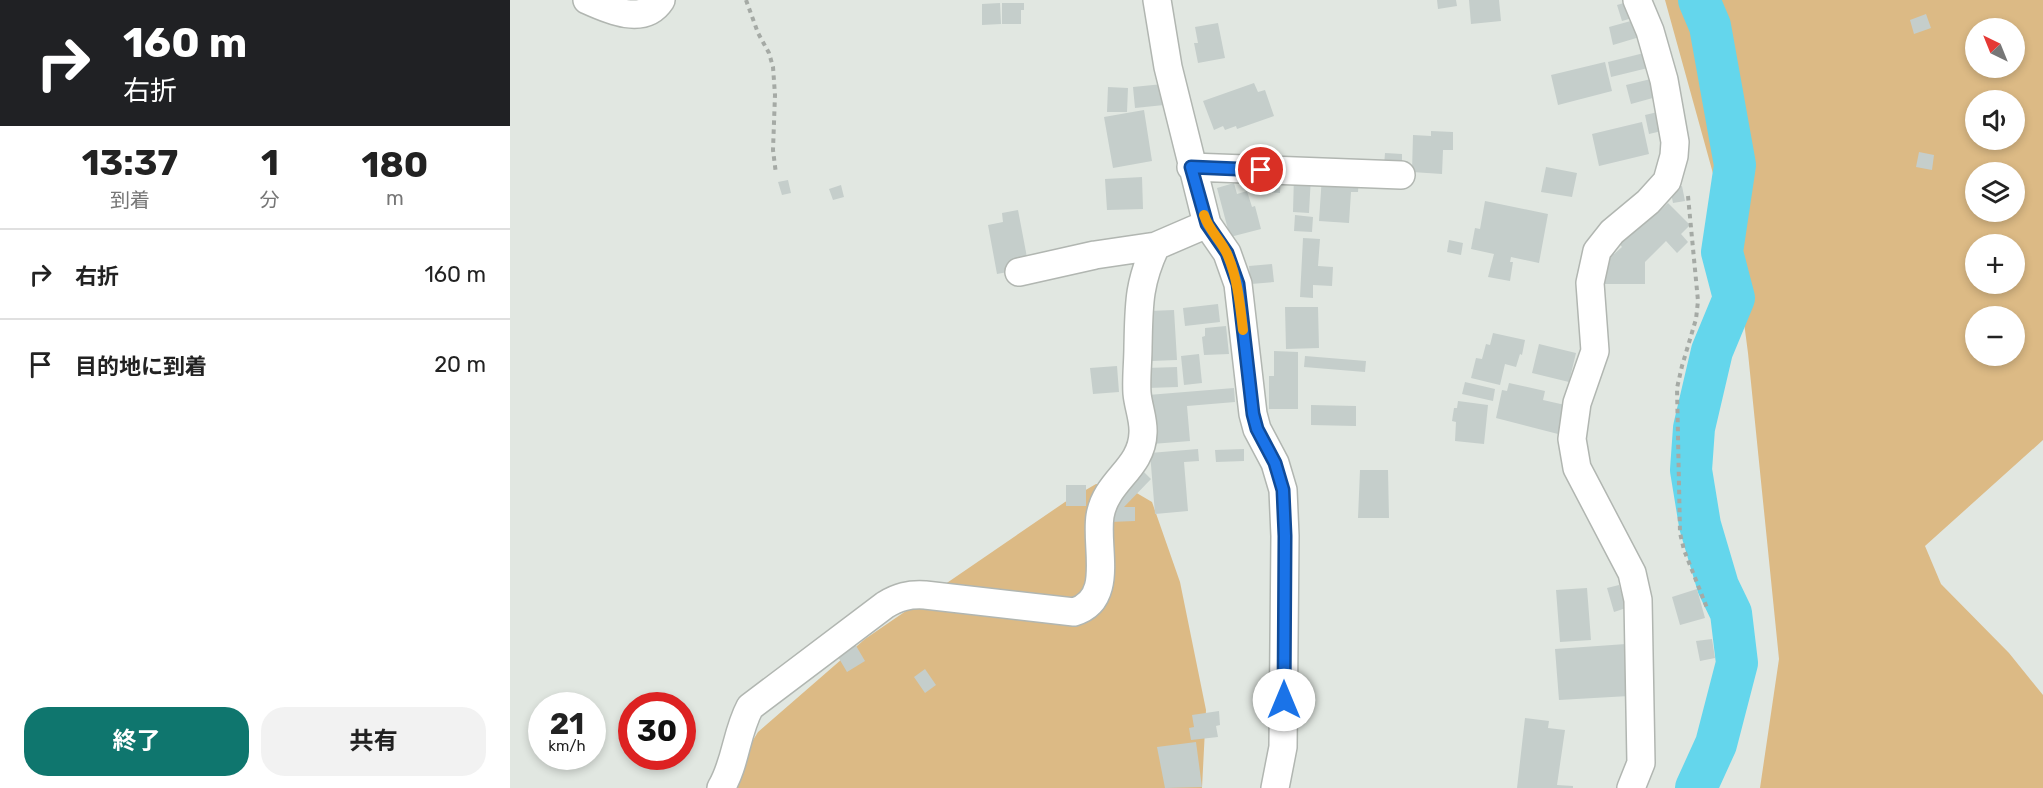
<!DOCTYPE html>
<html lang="ja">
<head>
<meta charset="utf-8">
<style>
  body { margin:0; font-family:Rubik,"Noto Sans JP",sans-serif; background:#f2f2f2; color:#222; height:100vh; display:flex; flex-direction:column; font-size:22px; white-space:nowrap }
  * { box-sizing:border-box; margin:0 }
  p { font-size:20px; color:#767676 }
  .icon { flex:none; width:33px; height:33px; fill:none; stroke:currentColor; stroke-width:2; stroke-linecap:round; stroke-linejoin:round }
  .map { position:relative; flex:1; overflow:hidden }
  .details { display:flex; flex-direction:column; background:#fff; width:510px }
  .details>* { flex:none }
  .top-card { background:#202124; color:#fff; overflow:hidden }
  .needle { width:39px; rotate:317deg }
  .controls { position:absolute; left:1455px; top:18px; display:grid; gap:12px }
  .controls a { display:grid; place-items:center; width:60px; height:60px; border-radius:50%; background:#fff; box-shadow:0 3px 9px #0003; font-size:30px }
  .speed { position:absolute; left:18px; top:692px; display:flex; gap:12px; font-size:30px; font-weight:700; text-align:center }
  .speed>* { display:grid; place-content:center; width:78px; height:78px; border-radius:50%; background:#fff; box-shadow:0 3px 9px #0003; line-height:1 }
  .speed small { font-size:15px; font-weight:400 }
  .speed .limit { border:9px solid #d22; background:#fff; color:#111 }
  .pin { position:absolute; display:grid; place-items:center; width:51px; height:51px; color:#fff; margin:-26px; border:3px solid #fff; border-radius:50%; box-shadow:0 2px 6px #0007 }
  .me { position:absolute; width:66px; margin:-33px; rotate:0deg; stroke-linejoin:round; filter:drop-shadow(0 0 4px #0008) }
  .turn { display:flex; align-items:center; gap:21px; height:126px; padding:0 24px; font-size:27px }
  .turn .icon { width:78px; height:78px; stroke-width:2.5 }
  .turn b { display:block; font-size:42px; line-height:51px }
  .eta { display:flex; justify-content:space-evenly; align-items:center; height:102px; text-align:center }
  .eta b { font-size:36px; font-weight:700; line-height:42px }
  .button { display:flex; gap:12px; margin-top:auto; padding:12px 24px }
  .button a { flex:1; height:69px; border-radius:24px; background:#0f766e; color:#fff; font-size:24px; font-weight:700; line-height:69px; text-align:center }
  .button a+a { background:#f2f2f2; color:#222 }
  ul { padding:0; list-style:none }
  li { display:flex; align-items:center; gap:18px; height:90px; padding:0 24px; border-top:2px solid #e0e0e0 }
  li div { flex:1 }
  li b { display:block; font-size:22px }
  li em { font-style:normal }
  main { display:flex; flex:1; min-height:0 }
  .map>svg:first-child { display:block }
  .green { fill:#dcba85; fill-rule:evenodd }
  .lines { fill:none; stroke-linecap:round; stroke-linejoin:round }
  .river { stroke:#64d6ec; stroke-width:42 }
  .building { fill:#c5cecb }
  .minor-casing { stroke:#b1b6b1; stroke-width:30 }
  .path { stroke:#a5aaa5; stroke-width:4; stroke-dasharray:4.5 4.5; stroke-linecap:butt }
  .minor { stroke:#fff; stroke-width:27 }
  .route-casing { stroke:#114b97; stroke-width:15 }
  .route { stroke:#1a73e8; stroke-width:10 }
  .slow { stroke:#f59e0b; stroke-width:10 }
</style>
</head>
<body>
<main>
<section class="details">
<div class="top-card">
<div class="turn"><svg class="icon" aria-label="right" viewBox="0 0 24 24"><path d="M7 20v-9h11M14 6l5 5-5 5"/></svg><div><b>160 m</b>右折</div></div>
</div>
<div class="eta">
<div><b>13:37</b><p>到着</p></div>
<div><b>1</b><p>分</p></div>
<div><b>180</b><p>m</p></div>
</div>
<ul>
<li><svg class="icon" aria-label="right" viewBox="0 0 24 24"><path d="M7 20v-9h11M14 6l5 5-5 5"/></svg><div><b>右折</b></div><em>160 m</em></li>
<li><svg class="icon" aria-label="arrive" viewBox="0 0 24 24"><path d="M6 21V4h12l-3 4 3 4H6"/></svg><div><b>目的地に到着</b></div><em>20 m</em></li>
</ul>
<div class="button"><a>終了</a><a>共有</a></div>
</section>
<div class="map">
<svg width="1533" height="788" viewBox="0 0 1533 788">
  <rect width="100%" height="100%" fill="#e1e7e1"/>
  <path class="green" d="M 1155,0 L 1533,0 L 1533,440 L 1415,546 L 1431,584 L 1499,653 L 1533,695 L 1533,788 L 1250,788 L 1269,659 L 1238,353 L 1225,253 ZM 1466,28 L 1504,28 L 1504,68 L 1466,68 ZM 1466,100 L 1504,100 L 1504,140 L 1466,140 ZM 1466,172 L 1504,172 L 1504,212 L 1466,212 ZM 1466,244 L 1504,244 L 1504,284 L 1466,284 ZM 1466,316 L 1504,316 L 1504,356 L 1466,356 Z
    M 586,484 L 613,485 L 642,502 L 670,582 L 696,710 L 692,788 L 214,788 L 248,732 L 355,639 L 555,502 Z"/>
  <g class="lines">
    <path class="river" d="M 1186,788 L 1206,744 L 1227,663 L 1221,613 L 1208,586 L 1190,525 L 1181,470 L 1184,428 L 1202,351 L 1224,298 L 1212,252 L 1225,165 L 1200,26 L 1189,0"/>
  </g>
  <path class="building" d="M 927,0 L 946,0 L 947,6 L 928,9 Z
    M 959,0 L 989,0 L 991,21 L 961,24 Z
    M 1121,1 L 1126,17 L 1112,21 L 1107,5 Z
    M 490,3 L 491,24 L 472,25 L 472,4 Z
    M 492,3 L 514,3 L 514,10 L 511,10 L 511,24 L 492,24 Z
    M 1416,14 L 1421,28 L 1404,34 L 1400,20 Z
    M 1128,19 L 1133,36 L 1103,45 L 1099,27 Z
    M 708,23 L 715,58 L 688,63 L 684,43 L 688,43 L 685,27 Z
    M 1138,52 L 1142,67 L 1101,77 L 1098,62 Z
    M 1095,62 L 1102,91 L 1048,105 L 1041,75 Z
    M 1145,78 L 1150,96 L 1121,104 L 1116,85 Z
    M 744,83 L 748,92 L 755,90 L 764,116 L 727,129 L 726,126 L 715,130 L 713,126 L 704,130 L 693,101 Z
    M 653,84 L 654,105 L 625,108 L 623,87 Z
    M 598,87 L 618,88 L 617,112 L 597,112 Z
    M 634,110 L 642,161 L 603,168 L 594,117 Z
    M 1152,111 L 1156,130 L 1139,134 L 1135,115 Z
    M 1132,122 L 1139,154 L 1089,166 L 1082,134 Z
    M 921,131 L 943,132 L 943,150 L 933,150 L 932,174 L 902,172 L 903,135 L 921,136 Z
    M 1409,152 L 1424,155 L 1422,170 L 1406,167 Z
    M 875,153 L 892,154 L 892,166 L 874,166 Z
    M 1036,167 L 1067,173 L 1062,197 L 1031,192 Z
    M 739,174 L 771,175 L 770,193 L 739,191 Z
    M 784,175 L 801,176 L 799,213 L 783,212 Z
    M 812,176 L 849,178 L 848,192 L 841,192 L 839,223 L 809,221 Z
    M 632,177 L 633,209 L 597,210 L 595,179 Z
    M 278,180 L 281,193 L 272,195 L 268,182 Z
    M 724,183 L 727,194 L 737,191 L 742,207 L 745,206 L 751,229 L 720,237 L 707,188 Z
    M 331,185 L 334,197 L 323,200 L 319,189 Z
    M 1172,186 L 1175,201 L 1163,203 L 1160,188 Z
    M 975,201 L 1038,214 L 1029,263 L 1001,257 L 1000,262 L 1003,262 L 1000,281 L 978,277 L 984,254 L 961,249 L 965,228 L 970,229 Z
    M 1158,203 L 1180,225 L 1171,234 L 1178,242 L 1167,253 L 1156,241 L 1135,262 L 1135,284 L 1094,284 L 1099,254 L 1104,254 L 1112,247 L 1107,241 L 1134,216 L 1138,221 Z
    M 508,210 L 519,268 L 487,274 L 478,225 L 493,222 L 492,213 Z
    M 785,215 L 803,217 L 802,232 L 784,231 Z
    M 793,238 L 810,239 L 808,266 L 823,267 L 822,286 L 803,285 L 803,298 L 790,297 Z
    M 939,240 L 953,243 L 951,255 L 937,252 Z
    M 762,264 L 764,282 L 741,284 L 739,266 Z
    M 708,304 L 710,322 L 675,326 L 673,308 Z
    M 775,307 L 808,307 L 809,348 L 776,349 Z
    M 664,310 L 667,360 L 641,361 L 639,311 Z
    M 716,326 L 719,354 L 694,355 L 692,337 L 695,336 L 695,328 Z
    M 983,333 L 1015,340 L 1012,355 L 1010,354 L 1006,367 L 995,364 L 990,385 L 961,378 L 966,358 L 972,359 L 976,344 L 980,345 Z
    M 1029,344 L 1066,353 L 1059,382 L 1022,373 Z
    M 764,351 L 788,352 L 788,409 L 759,409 L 759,376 L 764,376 Z
    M 689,354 L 692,383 L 674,385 L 671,356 Z
    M 795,356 L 856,361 L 855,372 L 794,367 Z
    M 607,366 L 609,392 L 583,394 L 580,368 Z
    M 667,367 L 668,387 L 637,388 L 636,368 Z
    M 955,382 L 985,389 L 983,401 L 952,394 Z
    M 999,383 L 1035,391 L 1033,400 L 1055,405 L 1048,434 L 986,418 L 992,390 L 997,391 Z
    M 724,388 L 725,402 L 677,406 L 680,441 L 642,444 L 638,395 Z
    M 948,401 L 978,405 L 974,444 L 945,441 L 946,422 L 942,421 L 944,408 L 947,408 Z
    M 801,405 L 846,406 L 846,426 L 801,425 Z
    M 688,449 L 689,461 L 674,462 L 678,511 L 645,514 L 640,453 Z
    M 734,449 L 734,461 L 706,462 L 705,450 Z
    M 850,470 L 878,470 L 879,518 L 848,518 Z
    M 634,472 L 641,479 L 614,507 L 625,507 L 625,521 L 600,522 L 600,508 Z
    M 556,485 L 576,485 L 576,506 L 556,506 Z
    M 1109,585 L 1116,608 L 1104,612 L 1097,588 Z
    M 1077,588 L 1081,640 L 1050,642 L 1046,590 Z
    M 1187,589 L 1195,618 L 1170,625 L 1162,597 Z
    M 1202,639 L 1205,658 L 1190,661 L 1186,641 Z
    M 345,644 L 355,661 L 337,672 L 327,655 Z
    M 1116,644 L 1119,696 L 1049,700 L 1045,649 Z
    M 415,669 L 426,685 L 415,693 L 404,677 Z
    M 709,711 L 710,725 L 706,726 L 708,737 L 681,740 L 679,728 L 684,727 L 682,715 Z
    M 1015,718 L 1039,721 L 1038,728 L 1055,730 L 1047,785 L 1063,786 L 1063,788 L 1007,788 Z
    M 686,742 L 692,787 L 655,788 L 647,747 Z"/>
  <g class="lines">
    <g class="minor-casing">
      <path id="minor" d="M 77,0 C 99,10 134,26 151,0
        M 647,0 L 658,67 L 697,224 L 717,253 L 728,284 L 743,414 L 747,429 L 765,463 L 773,490 L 775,536 L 773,747 L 765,788
        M 681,167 L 891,175
        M 509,272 L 585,255 L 646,246
        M 211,788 C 226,763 226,733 240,707 L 375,605 C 388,597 399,594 415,595 L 564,612 C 605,600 585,548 590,516 C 596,480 632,469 633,433 C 634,420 628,406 627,393 C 626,378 628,362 628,347 C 629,306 628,284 646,246 L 697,224
        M 1121,788 L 1131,763 L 1128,600 L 1122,573 L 1067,468 L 1062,439 L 1067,403 L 1085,351 L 1080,283 L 1087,251 L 1102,232 L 1138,202 L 1157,181 L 1164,156 L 1165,142 L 1154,80 L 1140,31 L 1127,0"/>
    </g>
    <path class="path" d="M 236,0 L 248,33 L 259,53 L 263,67 L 265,95 L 263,150 L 266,174
      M 1178,196 L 1188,301 L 1186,319 L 1172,366 L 1167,388 L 1170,533 L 1174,550 L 1197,608"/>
    <use href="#minor" class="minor"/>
  </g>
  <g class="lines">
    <g class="route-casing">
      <path id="route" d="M 751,170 L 681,167 L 697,224 L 717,253 L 728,284 L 743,414 L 747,429 L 765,463 L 773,490 L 775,536 L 774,700"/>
    </g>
    <use href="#route" class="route"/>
    <path class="slow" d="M 694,215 C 699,231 712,241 718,256 C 728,280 730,305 733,330"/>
  </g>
</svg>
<div class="controls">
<a><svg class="needle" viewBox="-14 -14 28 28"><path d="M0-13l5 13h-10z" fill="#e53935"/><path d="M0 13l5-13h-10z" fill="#767676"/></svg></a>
<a><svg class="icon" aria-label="sound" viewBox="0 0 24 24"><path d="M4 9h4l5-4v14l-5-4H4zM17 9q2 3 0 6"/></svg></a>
<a><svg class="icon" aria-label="layers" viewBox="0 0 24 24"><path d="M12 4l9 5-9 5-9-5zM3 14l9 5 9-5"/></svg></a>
<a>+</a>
<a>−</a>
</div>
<div class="speed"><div>21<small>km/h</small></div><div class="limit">30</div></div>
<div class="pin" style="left:751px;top:170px;background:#d93025"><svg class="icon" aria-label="arrive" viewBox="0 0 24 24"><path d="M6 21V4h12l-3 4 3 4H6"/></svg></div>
<svg class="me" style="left:774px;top:700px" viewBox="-20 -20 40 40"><circle r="19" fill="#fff"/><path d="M0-13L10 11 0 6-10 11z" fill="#1a73e8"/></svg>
</div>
</main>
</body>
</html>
